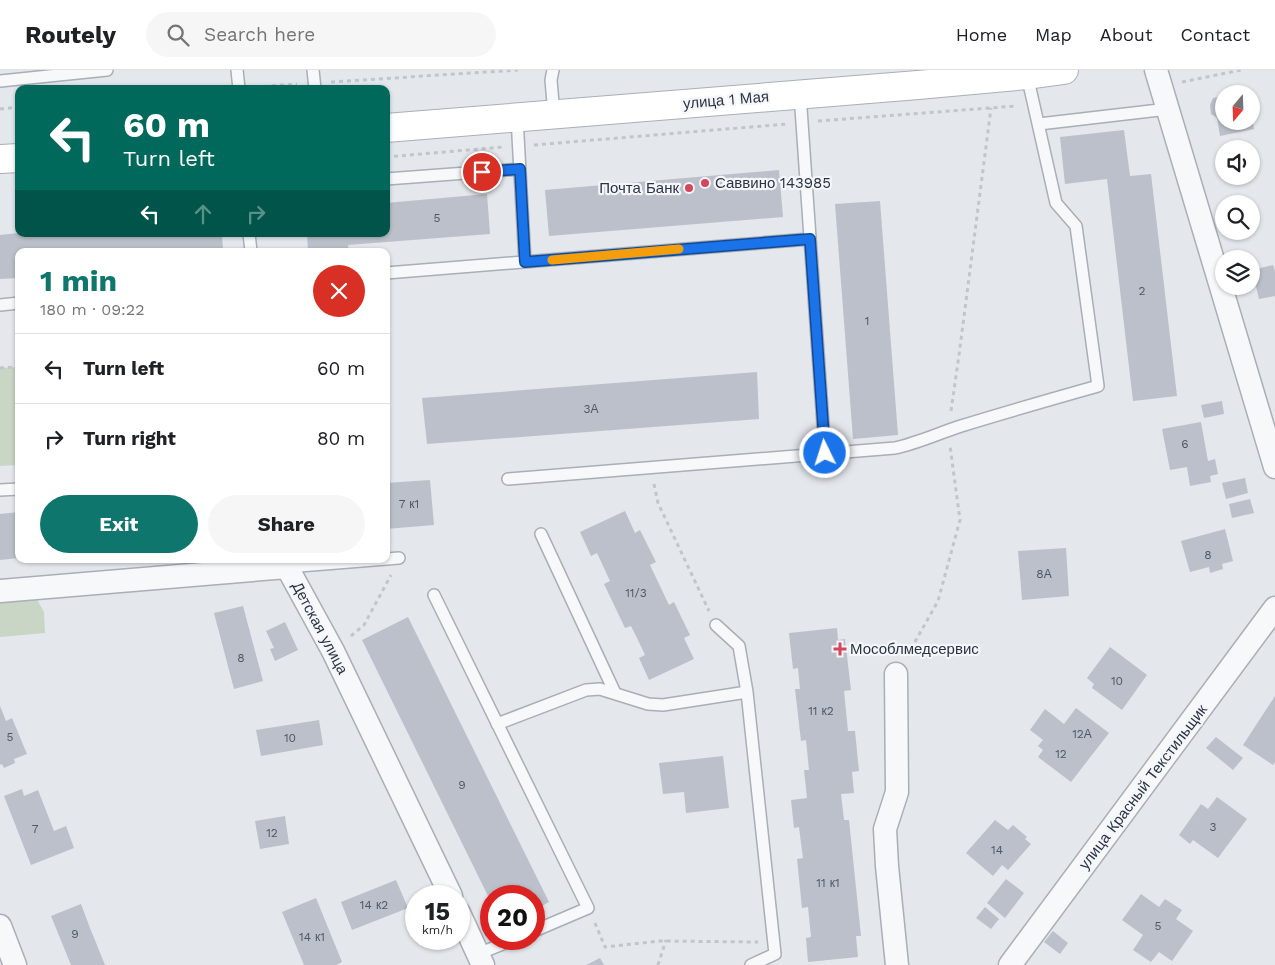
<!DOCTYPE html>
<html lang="en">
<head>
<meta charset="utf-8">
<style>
  body { margin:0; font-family:"Work Sans",sans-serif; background:#f6f6f6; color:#202124; height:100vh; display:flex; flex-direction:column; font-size:19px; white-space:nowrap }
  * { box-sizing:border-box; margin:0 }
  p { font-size:16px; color:#757577 }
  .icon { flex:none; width:28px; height:28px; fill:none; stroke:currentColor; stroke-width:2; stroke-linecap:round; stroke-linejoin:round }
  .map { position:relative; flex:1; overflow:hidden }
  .drawer { position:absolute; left:15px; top:178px; width:375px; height:315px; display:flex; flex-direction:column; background:#fff; border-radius:10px; box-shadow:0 1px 4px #0004 }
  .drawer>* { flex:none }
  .hud { position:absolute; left:15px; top:15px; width:375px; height:152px; border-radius:10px; box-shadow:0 1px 4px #0004; background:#00695c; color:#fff; overflow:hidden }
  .needle { width:32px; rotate:199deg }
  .fabs { position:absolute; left:1215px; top:15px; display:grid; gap:10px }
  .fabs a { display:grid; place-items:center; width:45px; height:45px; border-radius:50%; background:#fff; box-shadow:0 1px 4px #0004; font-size:25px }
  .speed { position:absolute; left:405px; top:815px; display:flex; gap:10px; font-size:25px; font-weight:700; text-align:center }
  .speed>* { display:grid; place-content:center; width:65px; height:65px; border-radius:50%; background:#fff; box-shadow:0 1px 4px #0004; line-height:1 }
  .speed small { font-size:12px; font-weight:400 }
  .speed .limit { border:8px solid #d22; background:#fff; color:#111 }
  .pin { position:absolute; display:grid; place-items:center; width:42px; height:42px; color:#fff; margin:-21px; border:2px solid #fff; border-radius:50%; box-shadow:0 1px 5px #0007 }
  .me { position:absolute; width:55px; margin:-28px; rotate:356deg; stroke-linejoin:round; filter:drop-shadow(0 0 4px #0008) }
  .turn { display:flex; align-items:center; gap:18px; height:105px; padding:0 25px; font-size:22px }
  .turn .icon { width:65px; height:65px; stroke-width:2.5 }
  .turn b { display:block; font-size:35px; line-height:42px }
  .lanes { display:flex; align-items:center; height:48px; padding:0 25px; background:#0003; justify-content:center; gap:25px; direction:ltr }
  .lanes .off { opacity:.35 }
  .round { display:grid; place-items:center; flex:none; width:52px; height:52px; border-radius:26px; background:#f6f6f6 }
  .summary { display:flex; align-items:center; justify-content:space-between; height:85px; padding:0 25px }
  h1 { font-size:30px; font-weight:700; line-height:38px; color:#0f766e }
  .cta { display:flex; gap:10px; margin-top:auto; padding:10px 25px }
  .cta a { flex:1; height:58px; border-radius:30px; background:#0f766e; color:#fff; font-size:20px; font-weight:700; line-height:58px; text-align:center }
  .cta a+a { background:#f6f6f6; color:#202124 }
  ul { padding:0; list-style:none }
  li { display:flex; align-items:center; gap:15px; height:70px; padding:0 25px; border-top:1px solid #e0e0e0 }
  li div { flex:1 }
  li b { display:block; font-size:19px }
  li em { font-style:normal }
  header { display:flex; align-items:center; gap:30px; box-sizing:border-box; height:70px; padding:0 25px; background:#fff; border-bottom:1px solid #e0e0e0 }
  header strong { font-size:24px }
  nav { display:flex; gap:28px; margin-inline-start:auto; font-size:18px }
  .search { width:350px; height:45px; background:#f6f6f6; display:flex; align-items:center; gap:12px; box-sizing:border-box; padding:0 18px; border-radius:28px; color:#757577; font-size:19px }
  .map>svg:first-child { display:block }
  .green { fill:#c9d6c5 }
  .building { fill:#bbc0ca }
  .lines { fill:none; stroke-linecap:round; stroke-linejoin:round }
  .lane-casing { stroke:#a9aeb7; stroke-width:14 }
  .street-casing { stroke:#a9aeb7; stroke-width:25 }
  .secondary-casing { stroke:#a9aeb7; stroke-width:30 }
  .path { stroke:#c2c5cb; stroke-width:3; stroke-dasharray:4 4; stroke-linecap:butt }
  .lane { stroke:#f7f8fa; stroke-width:11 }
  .street { stroke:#f7f8fa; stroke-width:22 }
  .secondary { stroke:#fff; stroke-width:28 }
  .route-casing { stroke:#114b97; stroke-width:12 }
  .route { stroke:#1a73e8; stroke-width:9 }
  .slow { stroke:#f59e0b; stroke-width:9 }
  .poi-dot { fill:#d1495b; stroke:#f4f6f9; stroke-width:2 }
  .labels { text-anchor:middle; stroke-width:4.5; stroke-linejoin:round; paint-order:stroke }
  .number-label { font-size:12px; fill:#4f5766 }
  .street-label { font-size:15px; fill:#2b3445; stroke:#f4f6f9 }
  .poi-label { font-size:15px; fill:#2b3445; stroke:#f4f6f9; text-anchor:start }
</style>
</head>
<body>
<header>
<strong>Routely</strong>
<div class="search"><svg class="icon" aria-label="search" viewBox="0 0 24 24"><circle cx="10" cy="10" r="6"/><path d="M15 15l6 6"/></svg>Search here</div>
<nav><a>Home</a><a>Map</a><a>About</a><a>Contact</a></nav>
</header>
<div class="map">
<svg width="1275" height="895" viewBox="0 0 1275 895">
  <rect width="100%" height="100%" fill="#e4e7ec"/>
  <path class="green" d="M 19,297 L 19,395 L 0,396 L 0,298 Z
    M 35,526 L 44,542 L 45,563 L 0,567 L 0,529 Z"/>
  <path class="building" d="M 1224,26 L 1224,51 L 1253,51 L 1254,59 L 1220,66 L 1217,48 L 1211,44 L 1210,35 L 1213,28 Z
    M 1124,60 L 1130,106 L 1151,104 L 1177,326 L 1133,331 L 1107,109 L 1065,114 L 1060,67 Z
    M 779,100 L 783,147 L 549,166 L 545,120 Z
    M 487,124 L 490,164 L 348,175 L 349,181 L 308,181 L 307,164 L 386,164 L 386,133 Z
    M 880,131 L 898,365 L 853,369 L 835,134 Z
    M 19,163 L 222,164 L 223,181 L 19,181 L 19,208 L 0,209 L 0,165 Z
    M 1273,195 L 1275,201 L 1275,226 L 1259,229 L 1252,200 Z
    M 757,302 L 759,349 L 427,374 L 422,328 Z
    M 1222,331 L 1224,344 L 1204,348 L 1201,335 Z
    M 1201,352 L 1208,391 L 1215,389 L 1218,404 L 1210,406 L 1211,412 L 1190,416 L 1187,397 L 1170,400 L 1162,359 Z
    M 1245,408 L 1248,423 L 1226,429 L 1222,413 Z
    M 430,410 L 434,455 L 386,459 L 386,413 Z
    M 1250,429 L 1254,443 L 1232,448 L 1229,434 Z
    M 625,441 L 635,463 L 640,460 L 656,492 L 650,495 L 669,535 L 674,532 L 690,565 L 684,568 L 694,589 L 649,610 L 639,588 L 645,585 L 638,570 L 631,556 L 625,558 L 604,514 L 610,511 L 597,483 L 591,486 L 580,462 Z
    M 19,442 L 19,488 L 0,490 L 0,444 Z
    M 1225,459 L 1233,491 L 1222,494 L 1223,499 L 1210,503 L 1209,497 L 1190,502 L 1181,471 Z
    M 1066,478 L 1069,526 L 1022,530 L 1018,481 Z
    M 243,536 L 263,611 L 234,619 L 214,543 Z
    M 408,547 L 549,832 L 534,840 L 534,826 L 491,826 L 491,832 L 362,570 Z
    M 285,552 L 298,580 L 275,591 L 270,579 L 274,578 L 266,561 Z
    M 837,558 L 838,570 L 845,569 L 851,620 L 844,621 L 848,661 L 855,661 L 859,701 L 852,702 L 854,723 L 841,724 L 844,750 L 849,750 L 861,866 L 856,866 L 858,887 L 808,892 L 806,868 L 811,867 L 808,837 L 802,838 L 797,789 L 803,788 L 801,773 L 799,757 L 794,758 L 791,730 L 807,728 L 804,700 L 809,700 L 806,670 L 801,671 L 795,619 L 800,619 L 798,598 L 793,599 L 789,563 Z
    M 1110,577 L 1147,605 L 1122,640 L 1092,618 L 1094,614 L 1087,608 Z
    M 1275,626 L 1275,692 L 1273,695 L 1243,675 Z
    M 0,636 L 6,651 L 12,648 L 27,684 L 14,689 L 15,693 L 4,698 L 2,694 L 0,695 Z
    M 1076,638 L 1109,663 L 1071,712 L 1038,687 L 1043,680 L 1038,676 L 1043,670 L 1030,660 L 1045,639 L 1064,654 Z
    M 319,650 L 323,675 L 261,686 L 256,660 Z
    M 1216,667 L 1243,688 L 1233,700 L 1206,678 Z
    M 723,686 L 729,738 L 686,743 L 684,722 L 663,724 L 659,693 Z
    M 22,719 L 24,726 L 38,720 L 54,761 L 66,756 L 74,778 L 31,795 L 4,726 Z
    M 1217,727 L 1247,749 L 1218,788 L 1193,770 L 1190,774 L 1179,765 L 1201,734 L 1208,739 Z
    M 285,746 L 289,774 L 260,779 L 255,751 Z
    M 995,750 L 1008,760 L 1013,755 L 1027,767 L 1025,769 L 1031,774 L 1008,800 L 1002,795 L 993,806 L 966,783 Z
    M 1006,809 L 1024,823 L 1005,848 L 987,833 Z
    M 396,810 L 408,838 L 352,860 L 341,832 Z
    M 1141,824 L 1159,837 L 1165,829 L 1182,840 L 1176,849 L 1193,861 L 1172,891 L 1159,882 L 1151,892 L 1133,880 L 1143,865 L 1122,850 Z
    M 316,828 L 342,892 L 336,895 L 304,895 L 282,842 Z
    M 81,834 L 90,858 L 105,895 L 71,895 L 51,846 Z
    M 985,837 L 999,849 L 991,859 L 976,848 Z
    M 1053,861 L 1068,873 L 1060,884 L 1044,872 Z
    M 600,888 L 604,895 L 586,895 Z"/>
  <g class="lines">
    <g class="lane-casing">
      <path id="lane" d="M 237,0 L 239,19
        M 313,0 L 315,19
        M 553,0 L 551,10 L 554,44
        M 0,11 L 107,0
        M 800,24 L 825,383
        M 517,48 L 525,192
        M 1039,54 L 1168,39
        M 386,109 L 520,99
        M 249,164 L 251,181
        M 386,203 L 810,169
        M 0,235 L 19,233
        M 508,409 L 895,378 C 918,373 939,363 961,356 C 1006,342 1052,329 1098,316 L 1076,156 L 1056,133 L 1027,5
        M 0,420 L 19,419
        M 541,464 L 615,623
        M 287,497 L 399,488
        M 434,525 L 588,838 L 534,861
        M 716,555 L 739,576 L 747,622 L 775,884 L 751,895
        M 497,654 L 586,620 L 600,619 L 648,634 L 663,635 L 747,622
        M 478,884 L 515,869"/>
    </g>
    <g class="street-casing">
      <path id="street" d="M 1156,0 L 1275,397
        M 0,521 L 287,497 L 333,581 L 451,826
        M 896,604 L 897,722 L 885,759 L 887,796 L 897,895
        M 459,843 L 483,895
        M 0,856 L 15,895
        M 1010,895 L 1275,538"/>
    </g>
    <g class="secondary-casing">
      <path id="secondary" d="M 386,58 L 918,15 L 1027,5 L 1064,0
        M 0,89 L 19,88"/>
    </g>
    <path class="path" d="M 331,12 L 518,0
      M 1182,12 L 1241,0
      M 256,17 L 297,14
      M 0,39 L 19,37
      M 818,51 L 1016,36
      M 534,75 L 787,54
      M 386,87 L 503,77
      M 0,298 L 19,297
      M 951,341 L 959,285 L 991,38
      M 654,414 L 658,433 L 709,541
      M 351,566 L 364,555 L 391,505
      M 907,586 L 938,531 L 960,450 L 950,376
      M 595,853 L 605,877 L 660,871 L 758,872
      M 658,895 L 666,870"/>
    <use href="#lane" class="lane"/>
    <use href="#street" class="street"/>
    <use href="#secondary" class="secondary"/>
  </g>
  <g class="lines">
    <g class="route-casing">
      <path id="route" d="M 482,102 L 520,99 L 525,192 L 810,169 L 825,383"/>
    </g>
    <use href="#route" class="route"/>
    <path class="slow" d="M 552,190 L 679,179"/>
  </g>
  <g class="poi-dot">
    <circle cx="705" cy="113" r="5"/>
    <circle cx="689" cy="118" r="5"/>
    <path d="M837.5 571.5h5v5h5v5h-5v5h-5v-5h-5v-5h5z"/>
  </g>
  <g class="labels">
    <g class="number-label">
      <text x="437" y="152">5</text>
      <text x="1142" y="225">2</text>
      <text x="867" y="255">1</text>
      <text x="591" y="343">3А</text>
      <text x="1185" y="378">6</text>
      <text x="409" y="438">7 к1</text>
      <text x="1208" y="489">8</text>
      <text x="1044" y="508">8А</text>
      <text x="636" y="527">11/3</text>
      <text x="241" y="592">8</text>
      <text x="1117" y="615">10</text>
      <text x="821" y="645">11 к2</text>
      <text x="1082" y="668">12А</text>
      <text x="10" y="671">5</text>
      <text x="290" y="672">10</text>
      <text x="1061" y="688">12</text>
      <text x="462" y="719">9</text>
      <text x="1213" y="761">3</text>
      <text x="35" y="763">7</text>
      <text x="272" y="767">12</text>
      <text x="997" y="784">14</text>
      <text x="828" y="817">11 к1</text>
      <text x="374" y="839">14 к2</text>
      <text x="1158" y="860">5</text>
      <text x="75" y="868">9</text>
      <text x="312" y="871">14 к1</text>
    </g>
    <g class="street-label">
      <text transform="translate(726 30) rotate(-5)" y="5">улица 1 Мая</text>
      <text transform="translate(320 558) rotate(62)" y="5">Детская улица</text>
      <text transform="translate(1143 717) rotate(-53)" y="5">улица Красный Текстильщик</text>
    </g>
    <g class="poi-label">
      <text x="715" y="118">Саввино 143985</text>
      <text x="679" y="123" text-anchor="end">Почта Банк</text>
      <text x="850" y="584">Мособлмедсервис</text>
    </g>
  </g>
</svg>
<div class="fabs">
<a><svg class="needle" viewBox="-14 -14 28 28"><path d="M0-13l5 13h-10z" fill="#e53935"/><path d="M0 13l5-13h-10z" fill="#757577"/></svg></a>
<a><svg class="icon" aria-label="sound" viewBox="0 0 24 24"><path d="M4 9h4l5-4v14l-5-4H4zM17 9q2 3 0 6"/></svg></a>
<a><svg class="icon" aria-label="search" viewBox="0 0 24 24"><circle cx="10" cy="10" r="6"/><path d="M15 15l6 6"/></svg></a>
<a><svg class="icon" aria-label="layers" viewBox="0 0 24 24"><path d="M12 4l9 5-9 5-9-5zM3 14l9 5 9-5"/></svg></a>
</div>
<div class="speed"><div>15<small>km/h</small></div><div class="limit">20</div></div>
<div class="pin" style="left:482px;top:102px;background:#d93025"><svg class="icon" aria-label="arrive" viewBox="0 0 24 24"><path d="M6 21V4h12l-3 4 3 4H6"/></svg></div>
<svg class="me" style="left:825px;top:383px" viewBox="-20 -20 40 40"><circle r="17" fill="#1a73e8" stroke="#fff" stroke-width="3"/><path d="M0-11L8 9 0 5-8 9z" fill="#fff"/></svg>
<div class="hud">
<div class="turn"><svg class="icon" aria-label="left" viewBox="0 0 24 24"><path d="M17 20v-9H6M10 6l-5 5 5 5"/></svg><div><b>60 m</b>Turn left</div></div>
<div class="lanes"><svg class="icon" aria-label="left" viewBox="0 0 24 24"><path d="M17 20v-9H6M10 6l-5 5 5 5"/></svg><svg class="icon off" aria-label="ahead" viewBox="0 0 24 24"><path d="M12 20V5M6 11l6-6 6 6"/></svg><svg class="icon off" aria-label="right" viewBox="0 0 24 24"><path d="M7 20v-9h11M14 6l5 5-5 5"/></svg></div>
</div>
<section class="drawer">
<div class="summary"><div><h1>1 min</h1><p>180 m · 09:22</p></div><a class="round" style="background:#d93025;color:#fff"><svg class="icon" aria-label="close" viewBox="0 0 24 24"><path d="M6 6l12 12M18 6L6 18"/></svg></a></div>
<ul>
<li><svg class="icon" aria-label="left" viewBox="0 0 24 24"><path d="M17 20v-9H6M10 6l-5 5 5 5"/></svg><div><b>Turn left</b></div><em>60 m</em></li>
<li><svg class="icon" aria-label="right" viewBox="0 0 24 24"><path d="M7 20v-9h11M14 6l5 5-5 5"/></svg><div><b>Turn right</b></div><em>80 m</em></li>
</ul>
<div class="cta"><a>Exit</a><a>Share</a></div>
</section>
</div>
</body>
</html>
